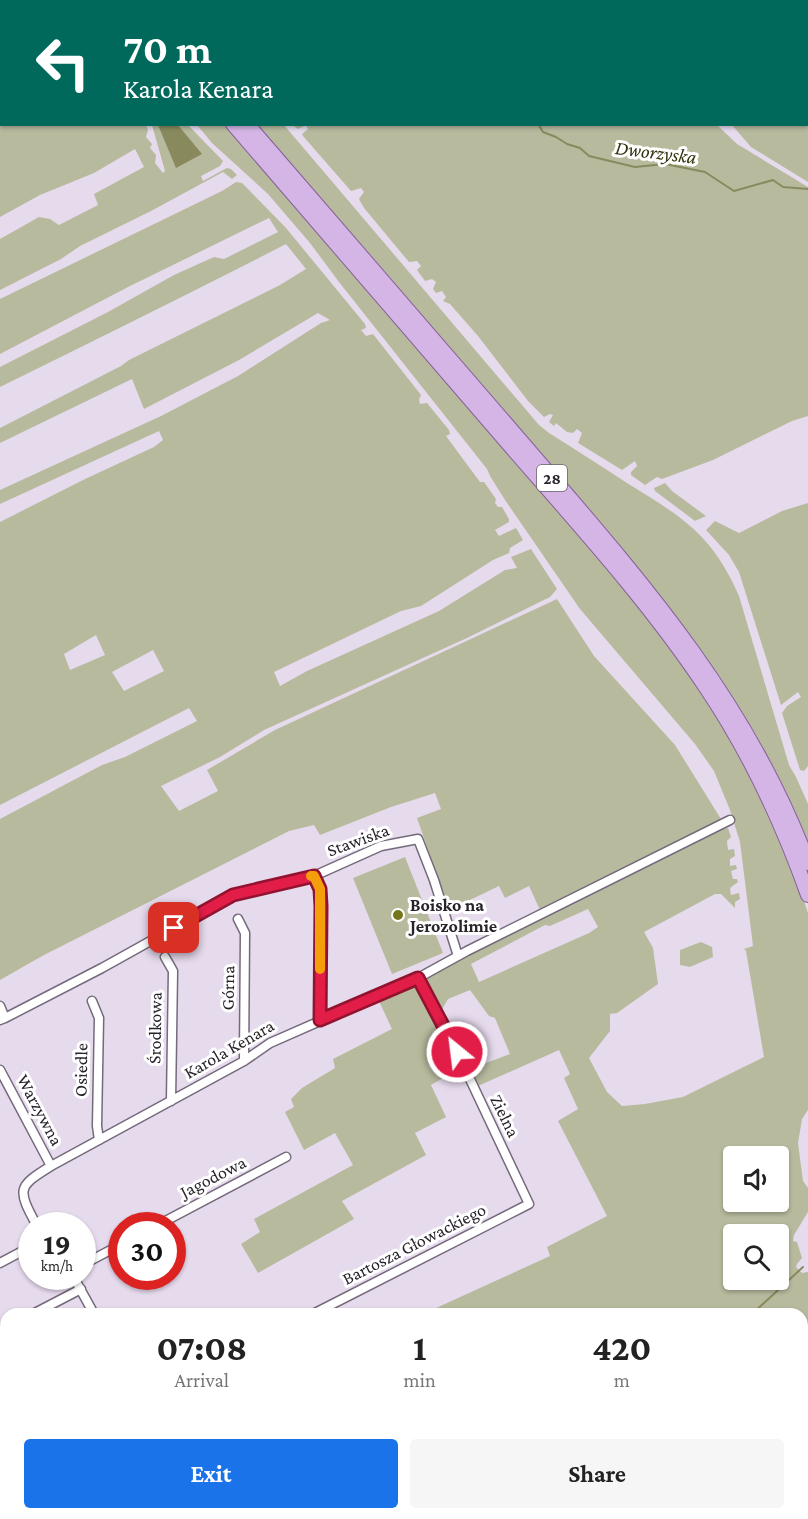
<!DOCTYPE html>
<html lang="en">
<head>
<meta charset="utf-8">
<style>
  body { margin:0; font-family:"Crimson Pro",serif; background:#f6f6f6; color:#222; height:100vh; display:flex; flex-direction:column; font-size:22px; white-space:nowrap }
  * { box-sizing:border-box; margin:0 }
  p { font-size:20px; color:#767676 }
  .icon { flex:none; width:33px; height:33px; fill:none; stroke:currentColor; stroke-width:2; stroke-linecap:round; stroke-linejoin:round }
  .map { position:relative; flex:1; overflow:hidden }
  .details { position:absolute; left:0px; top:1308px; width:808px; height:212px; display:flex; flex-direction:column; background:#fff; border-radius:18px 18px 0 0; box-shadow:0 2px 4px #0004 }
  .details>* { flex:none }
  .hud { position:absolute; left:0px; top:0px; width:808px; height:126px; box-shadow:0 2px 4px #0004; background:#00695c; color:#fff; overflow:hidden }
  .fabs { position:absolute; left:723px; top:1146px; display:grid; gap:12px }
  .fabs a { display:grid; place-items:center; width:66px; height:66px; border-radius:6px; background:#fff; box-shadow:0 2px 4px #0004; font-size:30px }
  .speed { position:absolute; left:18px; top:1212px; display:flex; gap:12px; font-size:30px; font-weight:700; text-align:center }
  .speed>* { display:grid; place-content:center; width:78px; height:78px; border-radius:50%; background:#fff; box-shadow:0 2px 4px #0004; line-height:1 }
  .speed small { font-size:15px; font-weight:400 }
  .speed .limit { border:9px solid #d22; background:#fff; color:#111 }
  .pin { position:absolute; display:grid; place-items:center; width:51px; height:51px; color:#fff; margin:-26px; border-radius:12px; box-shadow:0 3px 9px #0006 }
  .me { position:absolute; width:66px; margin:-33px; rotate:331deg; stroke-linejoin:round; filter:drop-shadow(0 0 4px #0008) }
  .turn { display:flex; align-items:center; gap:21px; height:126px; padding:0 24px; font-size:27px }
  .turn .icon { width:78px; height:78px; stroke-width:2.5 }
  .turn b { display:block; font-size:42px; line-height:51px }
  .eta { display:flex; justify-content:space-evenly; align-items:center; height:102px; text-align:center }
  .eta b { font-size:36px; font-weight:700; line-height:42px }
  .button { display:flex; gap:12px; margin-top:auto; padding:12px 24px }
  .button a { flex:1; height:69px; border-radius:6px; background:#1a73e8; color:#fff; font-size:24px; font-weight:700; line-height:69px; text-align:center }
  .button a+a { background:#f6f6f6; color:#222 }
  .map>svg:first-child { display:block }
  .green { fill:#b8ba9e; fill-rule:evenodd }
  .water { fill:#888a5e }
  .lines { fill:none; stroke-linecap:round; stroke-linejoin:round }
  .stream { stroke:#888a5e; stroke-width:2 }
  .street-casing { stroke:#746a7b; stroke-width:11 }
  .primary-casing { stroke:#856199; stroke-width:16 }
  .street { stroke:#fff; stroke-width:8 }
  .primary { stroke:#d4b5e6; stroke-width:14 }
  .route-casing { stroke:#92132f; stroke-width:15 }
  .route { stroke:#e11d48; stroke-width:10 }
  .slow { stroke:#f59e0b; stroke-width:10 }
  .poi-dot { fill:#75751b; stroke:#fff; stroke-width:2 }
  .labels { text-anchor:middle; stroke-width:6; stroke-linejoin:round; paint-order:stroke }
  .shield { fill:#fff; stroke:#68656a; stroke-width:1.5 }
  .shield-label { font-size:16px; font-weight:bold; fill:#28232a }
  .street-label { font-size:18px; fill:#28232a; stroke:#fff }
  .poi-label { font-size:18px; font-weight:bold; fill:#28232a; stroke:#fff; text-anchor:start }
  .water-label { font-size:20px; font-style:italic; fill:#31310c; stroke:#fff }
</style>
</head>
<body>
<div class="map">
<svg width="808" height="1519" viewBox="0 0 808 1519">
  <rect width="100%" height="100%" fill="#e6daed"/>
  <path class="green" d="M 220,0 L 477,0 L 225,2 Z
    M 582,0 L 808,0 L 808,182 L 751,147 L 732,125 L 807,124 L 807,2 Z
    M 0,8 L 1,8 L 2,124 L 146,125 L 148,130 L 146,137 L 152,144 L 150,148 L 156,155 L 155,163 L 163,173 L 165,171 L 152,125 L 188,125 L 223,161 L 220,166 L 201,176 L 203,181 L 227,168 L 231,169 L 237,175 L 232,179 L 223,172 L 151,211 L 80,246 L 61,259 L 0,290 L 0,239 L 39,217 L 50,219 L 59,225 L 98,205 L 94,194 L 144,167 L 135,149 L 94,173 L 40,195 L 0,217 Z
    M 197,125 L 226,125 L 593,549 L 684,664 L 722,722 L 756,783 L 790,859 L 808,913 L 808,1110 L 802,1119 L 798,1143 L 803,1181 L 808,1188 L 808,1212 L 794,1235 L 793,1241 L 797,1242 L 802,1258 L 797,1264 L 796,1267 L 802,1273 L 808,1272 L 808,1366 L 803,1395 L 802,1314 L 423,1314 L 550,1256 L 547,1247 L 607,1216 L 558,1121 L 578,1109 L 564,1078 L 570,1074 L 559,1050 L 478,1086 L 470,1069 L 510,1054 L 495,1018 L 489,1016 L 470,990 L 448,999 L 441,1011 L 428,987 L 426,978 L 511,932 L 716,831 L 728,828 L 731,837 L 727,841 L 728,850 L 734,849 L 735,856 L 730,859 L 730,866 L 736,865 L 737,869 L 731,871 L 733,879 L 737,879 L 738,882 L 730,888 L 731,895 L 739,893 L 740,899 L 735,902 L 735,908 L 721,894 L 715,894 L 644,932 L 653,948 L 658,984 L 617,1013 L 610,1014 L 610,1031 L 589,1058 L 607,1092 L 622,1106 L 645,1104 L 683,1097 L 764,1057 L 746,951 L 744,949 L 753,946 L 740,842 L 730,810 L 714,771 L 695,744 L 580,609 L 505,500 L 490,476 L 487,469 L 339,282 L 310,243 L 268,194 L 212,143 ZM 588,909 L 598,927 L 589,933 L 479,982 L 471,964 L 545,925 L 550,926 ZM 734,1156 L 778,1156 L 778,1202 L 734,1202 ZM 734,1234 L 778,1234 L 778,1280 L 734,1280 Z
    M 254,125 L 284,125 L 539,425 L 549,433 C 575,449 601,466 627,483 C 682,517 712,534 739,596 L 789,765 L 796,777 L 808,804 L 808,849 L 757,739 L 737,705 L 694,642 Z
    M 292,125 L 717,125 L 737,144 L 808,187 L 808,416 L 792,421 L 713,460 L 662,479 L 657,477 L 645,485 L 631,475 L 631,472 L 637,466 L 635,461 L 622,470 L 578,443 L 582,433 L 577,429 L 573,433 L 567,432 L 556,423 L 554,426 L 549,422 L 553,415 L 550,414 L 544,417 L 528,401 L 478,336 L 450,304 L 443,301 L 446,297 L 442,291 L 436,293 L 433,289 L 436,282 L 432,279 L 425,281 L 417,270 L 421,266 L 417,261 L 409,262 L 364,208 L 359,199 L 364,192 L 361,188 L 351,191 L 303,136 L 302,134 L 308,129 L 306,125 L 298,129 Z
    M 236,182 L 242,183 L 286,228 L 365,324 L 366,328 L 361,330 L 366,336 L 373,334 L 421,395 L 419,400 L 420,404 L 427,403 L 449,430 L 450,434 L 446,436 L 480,482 L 484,482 L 496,499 L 495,503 L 498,507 L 502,507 L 509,519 L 509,522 L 495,530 L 499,536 L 516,528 L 523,540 L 510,548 L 509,553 L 493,560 L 421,606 L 401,611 L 274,672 L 280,686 L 307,671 L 439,611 L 505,570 L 517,568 L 511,557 L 531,549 L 557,589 L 550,597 L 467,638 L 264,730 L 220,757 L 161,786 L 179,811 L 218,791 L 207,770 L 275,730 L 557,599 L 594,656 L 675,745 L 721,819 L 540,910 L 529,886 L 505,898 L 499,886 L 449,910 L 417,818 L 441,809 L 435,793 L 391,807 L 320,835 L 314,825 L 289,831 L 44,955 L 0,980 L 0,819 L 102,765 L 125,757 L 197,721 L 189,708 L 0,805 L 0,522 L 85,479 L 154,447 L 163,440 L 159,431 L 0,504 L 0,490 L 161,416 L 238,376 L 321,323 L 330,320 L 318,313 L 239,360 L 144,409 L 132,379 L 0,443 L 0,428 L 121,366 L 129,360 L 280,285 L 306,269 L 286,244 C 191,293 95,340 0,387 L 0,367 L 108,312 L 174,275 L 214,257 L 224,259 L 278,232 L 269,218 L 130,286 L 0,354 L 0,299 L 222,191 ZM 96,635 L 105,655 L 70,670 L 64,654 ZM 153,650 L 164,671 L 124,691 L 112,672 Z
    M 665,483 L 672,491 L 706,516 L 695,521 L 655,491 L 654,488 Z
    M 808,503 L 808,766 L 804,771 L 800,770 L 782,713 L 787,706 L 801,697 L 798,692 L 781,705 L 739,572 L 729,555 L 706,530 L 715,521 L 739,533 L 782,511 Z
    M 405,857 L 443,953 L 392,974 L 353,878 Z
    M 701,942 L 712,947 L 713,957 L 690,967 L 680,965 L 680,950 Z
    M 412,985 L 418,987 C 430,1017 448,1045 460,1076 L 452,1073 L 431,1085 L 446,1117 L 415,1133 L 426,1155 L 342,1201 L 354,1219 L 258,1273 L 241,1244 L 260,1232 L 254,1219 L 353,1165 L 335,1133 L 304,1150 L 285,1112 L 294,1107 L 291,1099 L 302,1088 L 335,1068 L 333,1059 L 392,1029 L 378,999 Z
    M 808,1407 L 808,1505 L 805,1519 L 788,1519 L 789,1514 L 802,1514 L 803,1438 Z
    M 138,1514 L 781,1514 L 780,1519 L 126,1519 Z"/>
  <path class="water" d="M 158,125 L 178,125 L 202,154 L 176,168 Z"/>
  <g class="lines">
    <path class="stream" d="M 50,2 L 59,0
      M 0,13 L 2,13
      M 538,124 L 543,132 L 556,137 L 567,144 L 580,148 L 589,156 L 635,167 L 665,164 L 705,172 L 734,191 L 773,180 L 783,187 L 808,189
      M 752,1314 L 803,1267
      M 679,1519 L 680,1514"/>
    <g class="street-casing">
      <path id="street" d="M 314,876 L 320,889 L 321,906 L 320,1021
        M 238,919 L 245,933 L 244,1061
        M 165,957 L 173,971 L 171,1101
        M 92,1001 L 99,1018 L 97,1126 L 99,1140
        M 0,1006 L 5,1018 L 0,1020
        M 5,1018 L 102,968 L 233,895 L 314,876 L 381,846 L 418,839 L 434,880 L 458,956
        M 0,1070 L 51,1166
        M 37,1226 C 17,1189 17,1187 51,1166 L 244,1061 L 270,1043 L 418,978 L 467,951 L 730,820
        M 156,1226 L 286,1157
        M 0,1263 L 32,1246
        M 82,1265 L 122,1244
        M 73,1276 L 94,1314
        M 33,1314 L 81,1289
        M 313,1314 L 529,1204 L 452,1041 L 435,1014 L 418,978
        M 0,1331 L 6,1328
        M 0,1476 L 6,1473"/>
    </g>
    <g class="primary-casing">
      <path id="primary" d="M 125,0 L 127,2
        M 140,0 L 141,2
        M 233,124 C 324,230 415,336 506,441 C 575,521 647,599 705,686 C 749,751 782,822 808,895
        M 247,124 C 338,230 429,335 520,440 C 634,573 746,696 808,863"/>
    </g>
    <use href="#street" class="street"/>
    <use href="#primary" class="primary"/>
  </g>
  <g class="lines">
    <g class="route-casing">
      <path id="route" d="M 174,928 L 233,895 L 314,876 L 320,889 L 321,906 L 320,1020 L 418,978 L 457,1052"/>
    </g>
    <use href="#route" class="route"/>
    <path class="slow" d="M 311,876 L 314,876 L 320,889 L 320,969"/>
  </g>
  <circle class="poi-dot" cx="398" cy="915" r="6"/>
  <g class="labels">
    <rect class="shield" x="537" y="465" width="30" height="26" rx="4.5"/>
    <g class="shield-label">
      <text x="552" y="484">28</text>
    </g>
    <g class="street-label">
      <text transform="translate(358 840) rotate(-20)" y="6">Stawiska</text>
      <text transform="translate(228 988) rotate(-89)" y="6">Górna</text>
      <text transform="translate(155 1028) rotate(-89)" y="6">Środkowa</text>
      <text transform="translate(229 1049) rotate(-30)" y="6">Karola Kenara</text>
      <text transform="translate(81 1070) rotate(-89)" y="6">Osiedle</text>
      <text transform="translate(40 1110) rotate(62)" y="6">Warzywna</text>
      <text transform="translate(505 1116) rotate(64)" y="6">Zielna</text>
      <text transform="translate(213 1177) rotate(-27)" y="6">Jagodowa</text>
      <text transform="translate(414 1244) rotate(-27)" y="6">Bartosza Głowackiego</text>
    </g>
    <g class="poi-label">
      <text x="410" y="911">Boisko na<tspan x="410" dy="21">Jerozolimie</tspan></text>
    </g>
    <g class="water-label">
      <text transform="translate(656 152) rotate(7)" y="7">Dworzyska</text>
    </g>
  </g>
</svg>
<div class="fabs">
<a><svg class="icon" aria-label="sound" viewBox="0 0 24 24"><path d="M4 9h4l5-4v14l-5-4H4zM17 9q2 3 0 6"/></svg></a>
<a><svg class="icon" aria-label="search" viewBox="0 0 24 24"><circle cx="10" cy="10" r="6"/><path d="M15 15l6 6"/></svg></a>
</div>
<div class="speed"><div>19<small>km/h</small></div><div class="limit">30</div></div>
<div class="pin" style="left:174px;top:928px;background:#d93025"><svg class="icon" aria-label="arrive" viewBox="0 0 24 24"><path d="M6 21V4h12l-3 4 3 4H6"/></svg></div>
<svg class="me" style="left:457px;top:1052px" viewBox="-20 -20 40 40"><circle r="17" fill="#e11d48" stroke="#fff" stroke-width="3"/><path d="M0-11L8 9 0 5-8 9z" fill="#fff"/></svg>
<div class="hud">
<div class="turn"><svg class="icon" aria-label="left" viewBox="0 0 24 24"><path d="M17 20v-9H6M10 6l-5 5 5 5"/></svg><div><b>70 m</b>Karola Kenara</div></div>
</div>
<section class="details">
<div class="eta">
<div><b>07:08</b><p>Arrival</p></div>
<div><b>1</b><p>min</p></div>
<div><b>420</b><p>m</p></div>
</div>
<div class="button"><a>Exit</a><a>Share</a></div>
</section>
</div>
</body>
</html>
